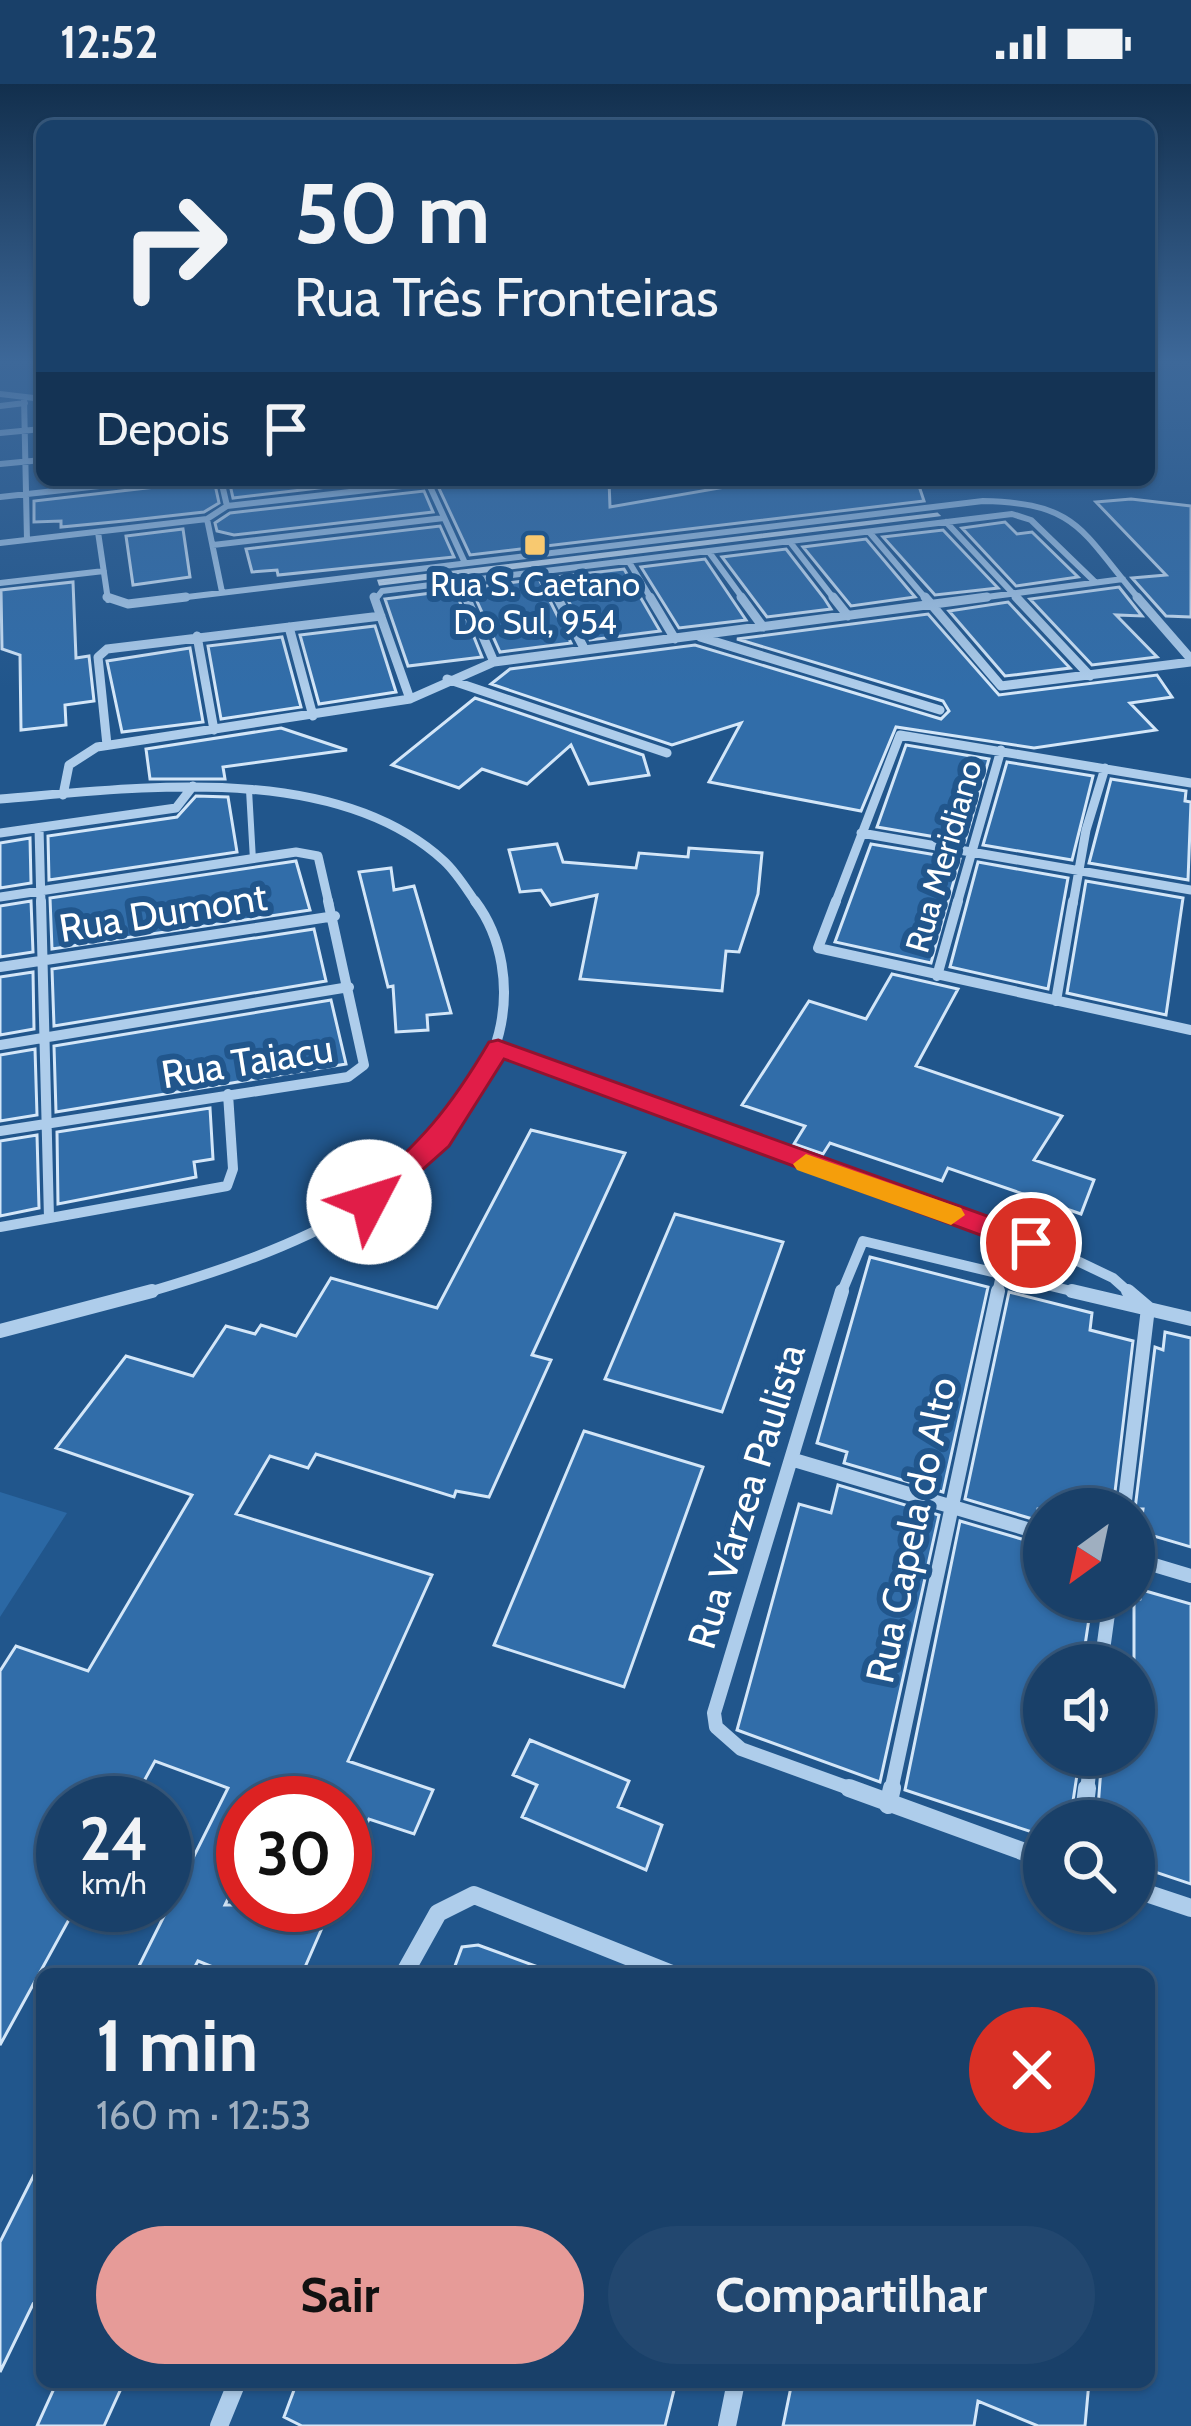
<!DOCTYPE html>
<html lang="pt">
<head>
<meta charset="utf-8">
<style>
  body { margin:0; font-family:Cabin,sans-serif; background:#22476f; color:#f1f3f6; height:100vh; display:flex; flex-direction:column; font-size:45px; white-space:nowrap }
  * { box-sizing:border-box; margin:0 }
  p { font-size:39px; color:#9fafc0 }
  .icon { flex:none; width:66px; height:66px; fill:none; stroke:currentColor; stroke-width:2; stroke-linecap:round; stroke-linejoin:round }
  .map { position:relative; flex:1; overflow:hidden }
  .side { position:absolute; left:36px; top:1884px; width:1119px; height:420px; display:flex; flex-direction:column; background:#194069; border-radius:18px; box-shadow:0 3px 9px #0004,0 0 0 3px #37597d }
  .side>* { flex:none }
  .guide { position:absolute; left:36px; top:36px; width:1119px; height:366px; border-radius:18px; box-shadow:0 3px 9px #0004,0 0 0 3px #37597d; background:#194069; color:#f1f3f6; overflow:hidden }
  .needle { width:78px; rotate:213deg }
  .controls { position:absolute; left:1023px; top:1404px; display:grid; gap:24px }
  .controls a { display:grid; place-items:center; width:132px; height:132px; border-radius:50%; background:#194069; box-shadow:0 3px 9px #0004,0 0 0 3px #37597d; font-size:60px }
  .speed { position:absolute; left:36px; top:1692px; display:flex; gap:24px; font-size:60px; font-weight:700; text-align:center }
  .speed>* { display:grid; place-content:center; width:156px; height:156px; border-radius:50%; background:#194069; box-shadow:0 3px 9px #0004,0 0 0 3px #37597d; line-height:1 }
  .speed small { font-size:30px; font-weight:400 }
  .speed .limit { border:18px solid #d22; background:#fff; color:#111 }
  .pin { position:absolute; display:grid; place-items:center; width:102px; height:102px; color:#fff; margin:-51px; border:6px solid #fff; border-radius:50%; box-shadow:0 3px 12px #0007 }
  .me { position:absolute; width:132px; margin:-66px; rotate:50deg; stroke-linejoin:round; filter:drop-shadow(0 0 9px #0008) }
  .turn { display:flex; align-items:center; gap:42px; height:252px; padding:0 60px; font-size:54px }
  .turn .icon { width:156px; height:156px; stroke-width:2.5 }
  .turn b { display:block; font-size:84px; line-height:102px }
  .then { display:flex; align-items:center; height:114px; padding:0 60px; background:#0003; gap:24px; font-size:45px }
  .round { display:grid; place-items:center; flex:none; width:126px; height:126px; border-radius:63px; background:#22476f }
  .headline { display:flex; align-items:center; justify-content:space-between; height:204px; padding:0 60px }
  h1 { font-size:72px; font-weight:700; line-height:90px }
  .button { display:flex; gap:24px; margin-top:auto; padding:24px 60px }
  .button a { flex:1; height:138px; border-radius:72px; background:#e69b98; color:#111; font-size:48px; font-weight:700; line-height:138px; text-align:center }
  .button a+a { background:#22476f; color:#f1f3f6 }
  .status { display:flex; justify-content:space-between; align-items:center; height:84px; padding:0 60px; background:#194069; direction:ltr }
  .status svg { height:33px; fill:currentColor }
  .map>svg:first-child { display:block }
  .green { fill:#2b68a4 }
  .building { fill:#316da9; stroke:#d3e6f8; stroke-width:3 }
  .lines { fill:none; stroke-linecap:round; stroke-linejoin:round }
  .service { stroke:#aecdeb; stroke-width:6 }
  .minor-far4 { stroke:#aecdeb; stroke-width:6 }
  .minor-far3 { stroke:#aecdeb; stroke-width:9 }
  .minor-far2 { stroke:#aecdeb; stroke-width:10 }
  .minor-far1 { stroke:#aecdeb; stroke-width:14 }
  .minor { stroke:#aecdeb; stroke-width:18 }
  .route { fill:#e11d48; stroke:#92132f; stroke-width:3 }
  .slow { fill:#f59e0b }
  .poi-dot { fill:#f8c970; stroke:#21568c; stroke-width:4.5 }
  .labels { text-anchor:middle; stroke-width:12; stroke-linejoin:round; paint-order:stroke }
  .far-poi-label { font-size:33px; fill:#fff; stroke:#21568c }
  .far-street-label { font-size:33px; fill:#fff; stroke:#21568c }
  .street-label { font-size:39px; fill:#fff; stroke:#21568c }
</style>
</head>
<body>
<div class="status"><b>12:52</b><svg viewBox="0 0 49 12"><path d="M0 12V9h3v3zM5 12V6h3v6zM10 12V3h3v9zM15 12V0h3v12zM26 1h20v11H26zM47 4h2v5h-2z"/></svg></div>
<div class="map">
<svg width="1191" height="2342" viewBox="0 0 1191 2342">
  <rect width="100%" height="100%" fill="#21568c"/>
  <path class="green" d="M 0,1408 L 67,1429 L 0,1533 Z"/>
  <path class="building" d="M 161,396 L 214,396 L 219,419 L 204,428 L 124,437 L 61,443 L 61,437 L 34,438 L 34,417 L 155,403 Z
    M 229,396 L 388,396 L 233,414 Z
    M 435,396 L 609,396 L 610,423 L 766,396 L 917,396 L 924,417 L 470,471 Z
    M 424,407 L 433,428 L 234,451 L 217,447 L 215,439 L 230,429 Z
    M 1131,415 L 1191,422 L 1191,533 L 1166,532 L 1132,494 L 1166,491 L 1096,418 Z
    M 938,431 L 380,500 L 379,497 L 937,430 Z
    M 1005,438 L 1017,450 L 1032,448 L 1078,493 L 1016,502 L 962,444 Z
    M 440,442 L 454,473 L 278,491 L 277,486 L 252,488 L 246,465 Z
    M 183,445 L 190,493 L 133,501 L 126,452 Z
    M 943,446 L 998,504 L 935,511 L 883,453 Z
    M 866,455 L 915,513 L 851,522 L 803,463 Z
    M 786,465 L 824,514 L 831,525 L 767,533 L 722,473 Z
    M 705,475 L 746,536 L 679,544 L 641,483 Z
    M 624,485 L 660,547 L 590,556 L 555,493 Z
    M 539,495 L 571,559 L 500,568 L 471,504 Z
    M 73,498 L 76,574 L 89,572 L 94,617 L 65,621 L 66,641 L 21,646 L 20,571 L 2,565 L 1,506 Z
    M 1119,503 L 1142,532 L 1116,531 L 1157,573 L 1092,581 L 1030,515 Z
    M 455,506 L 482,573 L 408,582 L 385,515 Z
    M 1008,518 L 1009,519 L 1070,584 L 1005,592 L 949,527 Z
    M 928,530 L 999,611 L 1157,591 L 1172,613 L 1130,619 L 1156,646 L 1034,664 L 896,643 L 861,727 L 709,698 L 741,639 L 672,661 L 491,600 L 510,585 L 695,561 L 941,635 L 949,627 L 943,617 L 737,555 Z
    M 375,542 L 396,608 L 319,620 L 300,551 Z
    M 282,553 L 301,623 L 221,635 L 208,562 Z
    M 190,564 L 203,638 L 122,648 L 107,577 Z
    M 475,614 L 643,671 L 649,691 L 589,700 L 571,661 L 527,700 L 482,685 L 459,704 L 392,681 Z
    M 281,644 L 347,666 L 223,683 L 225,695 L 150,695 L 146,665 Z
    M 906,661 L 989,675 L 965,758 L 877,743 Z
    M 1007,678 L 1093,692 L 1072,776 L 983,761 Z
    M 1111,695 L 1186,707 L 1185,717 L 1191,718 L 1188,796 L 1089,779 Z
    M 196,712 L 228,713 L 237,768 L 49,796 L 48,752 L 177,733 Z
    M 30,754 L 31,799 L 0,804 L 0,759 Z
    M 557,760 L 563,778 L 636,784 L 639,769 L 688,773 L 689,764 L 762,769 L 758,810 L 739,868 L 726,867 L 722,907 L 580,895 L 597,811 L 551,821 L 541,806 L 520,808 L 509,766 Z
    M 871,760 L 960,775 L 931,879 L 835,858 Z
    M 296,777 L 310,826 L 52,865 L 50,814 Z
    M 978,778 L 1068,794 L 1048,905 L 950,883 Z
    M 391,784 L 394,806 L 414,802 L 451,929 L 427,931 L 428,946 L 396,948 L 393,902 L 388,903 L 359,788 Z
    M 1086,797 L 1183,814 L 1166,931 L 1067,909 Z
    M 31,817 L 33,868 L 0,873 L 0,822 Z
    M 314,845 L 326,897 L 54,942 L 52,885 Z
    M 33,888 L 34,945 L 0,951 L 0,893 Z
    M 892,890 L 958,905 L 916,982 L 1062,1032 L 1034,1076 L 1094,1096 L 1081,1130 L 948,1084 L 942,1097 L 830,1059 L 823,1070 L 794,1060 L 805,1042 L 742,1021 L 809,917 L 866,935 Z
    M 331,916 L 346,980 L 56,1028 L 54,962 Z
    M 35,965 L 37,1031 L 0,1037 L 0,971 Z
    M 210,1024 L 213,1075 L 194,1078 L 196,1093 L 58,1120 L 57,1048 Z
    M 531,1046 L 625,1069 L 532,1271 L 551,1276 L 489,1413 L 456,1407 L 454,1413 L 316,1370 L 308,1384 L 270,1372 L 236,1430 L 432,1491 L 348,1677 L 433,1706 L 414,1750 L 369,1735 L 345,1791 L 345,1719 L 243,1719 L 243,1784 L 225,1821 L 332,1821 L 302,1890 L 230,1890 L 198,1877 L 191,1890 L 135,1890 L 228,1704 L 155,1677 L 132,1719 L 63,1719 L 63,1821 L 77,1821 L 0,1961 L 0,1587 L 16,1562 L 88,1587 L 192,1411 L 56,1364 L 126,1272 L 193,1292 L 226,1242 L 255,1250 L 261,1241 L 296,1252 L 331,1194 L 437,1224 Z
    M 37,1051 L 39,1124 L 0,1132 L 0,1057 Z
    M 675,1130 L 783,1158 L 722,1328 L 605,1295 Z
    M 870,1173 L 988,1203 L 943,1408 L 844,1379 L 847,1368 L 817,1359 Z
    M 1009,1208 L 1092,1229 L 1090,1246 L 1133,1257 L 1115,1408 L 1108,1408 L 1106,1425 L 1038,1425 L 1036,1436 L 965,1415 Z
    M 1165,1248 L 1191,1254 L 1191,1463 L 1140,1448 L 1143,1425 L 1135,1425 L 1155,1263 L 1163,1266 Z
    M 584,1347 L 703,1383 L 624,1603 L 494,1561 Z
    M 838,1401 L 939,1431 L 880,1698 L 737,1646 L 799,1420 L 831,1429 Z
    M 960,1437 L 1032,1458 L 1030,1473 L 1044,1477 L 1044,1515 L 1092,1515 L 1082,1581 L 1044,1581 L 1044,1671 L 1080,1671 L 1070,1737 L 1044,1737 L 1044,1752 L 905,1706 Z
    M 1142,1506 L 1191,1520 L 1191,1800 L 1134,1781 L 1134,1737 L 1097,1737 L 1102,1671 L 1134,1671 L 1134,1515 L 1140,1515 Z
    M 530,1656 L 629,1697 L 618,1723 L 662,1741 L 646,1786 L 522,1733 L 537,1701 L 513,1691 Z
    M 478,1861 L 549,1887 L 548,1890 L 452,1890 L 462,1863 Z
    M 42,2075 L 42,2224 L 33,2220 L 0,2288 L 0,2158 Z
    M 57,2298 L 124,2298 L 104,2342 L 37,2342 Z
    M 297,2298 L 676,2298 L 665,2342 L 302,2342 L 284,2333 Z
    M 792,2298 L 1089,2298 L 1085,2342 L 1038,2342 L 978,2317 L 974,2342 L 783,2342 Z"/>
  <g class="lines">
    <path class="service" d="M 249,706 L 253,776"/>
    <path class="minor-far4" d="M 0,310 L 42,315
      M 24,313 L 27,456
      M 0,322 L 25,319
      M 0,349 L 42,345
      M 0,380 L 42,376
      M 221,396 L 227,422 L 207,435 L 222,508
      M 427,396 L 465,479
      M 0,413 L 154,396
      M 227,422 L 428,399
      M 946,438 L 1019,516
      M 98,448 L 108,516
      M 870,449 L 927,516
      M 790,458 L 835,516
      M 0,459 L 207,435
      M 213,461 L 444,434
      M 709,468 L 744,516
      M 629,478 L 652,516
      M 544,488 L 559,516
      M 460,498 L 468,516
      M 0,499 L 104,487
      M 162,516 L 983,417 C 1080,419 1081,448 1140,516
      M 375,516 L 382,507 L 1012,430 L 1031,436 L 1094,497
      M 964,516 L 1123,495"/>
    <path class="minor-far3" d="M 107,513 L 128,520 L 186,513
      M 374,513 L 410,615
      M 466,513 L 494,578
      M 557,513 L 585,566
      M 650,513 L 675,555
      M 741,513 L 763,543
      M 833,513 L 848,532
      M 925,513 L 1001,602 L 1191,578
      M 1016,513 L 1090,592
      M 1137,513 L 1191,575
      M 289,543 L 313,632
      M 197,552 L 214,646
      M 700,553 L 940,626
      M 447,595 L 667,669
      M 107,661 L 98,573 L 107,565 L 381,532
      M 63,711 L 69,681 L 97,663 L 410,615 L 494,578 L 987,513
      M 0,715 C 135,704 334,676 444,777 C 457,789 467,806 477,820
      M 39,744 L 41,820
      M 0,749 L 176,724 L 193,702
      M 861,749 L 1191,806
      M 0,813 L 296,768 L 318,772 L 329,820
      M 835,820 L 900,651 L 1191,699
      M 957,820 L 1001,666
      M 1073,820 L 1086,746 L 1105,684"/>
    <path class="minor-far2" d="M 41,817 L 49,1134
      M 836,817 L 818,864 L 1191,946
      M 0,883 L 335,832
      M 937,892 L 958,817
      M 1056,917 L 1073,817
      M 0,961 L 349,903
      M 498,964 L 1067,1172 L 1113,1194 L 1131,1210
      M 0,1047 L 348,993 L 364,981 L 328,817
      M 0,1143 L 227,1102 L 233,1085 L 228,1010
      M 142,1210 C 282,1169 458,1109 499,949 C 510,905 503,854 475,817
      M 841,1210 L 863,1157 L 1084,1210
      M 997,1210 L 1002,1186"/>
    <path class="minor-far1" d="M 842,1207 L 714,1629 L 716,1643 L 741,1665 L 857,1707
      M 1072,1207 L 1191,1235
      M 0,1247 L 152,1207
      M 794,1376 L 1044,1450
      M 1124,1425 L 1148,1224 L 1128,1207
      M 1134,1475 L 1191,1492
      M 1101,1581 L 1110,1515
      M 891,1707 L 998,1207
      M 1087,1707 L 1091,1671"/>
    <path class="minor" d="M 849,1704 L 1044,1775
      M 888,1721 L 892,1704
      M 1083,1737 L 1087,1704
      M 1134,1805 L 1191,1824
      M 404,1890 L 438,1829 L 474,1811 L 672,1890
      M 219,2342 L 237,2298
      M 727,2342 L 736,2298"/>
  </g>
  <linearGradient id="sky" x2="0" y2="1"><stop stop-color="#122f4d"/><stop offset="0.46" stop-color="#3d6899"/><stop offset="1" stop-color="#3d6899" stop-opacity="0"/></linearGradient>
  <rect width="1191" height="604" fill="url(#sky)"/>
  <path class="route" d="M 498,956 L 1040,1151 L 1044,1159 L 1031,1169 L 1021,1166 L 504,975 L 449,1062 L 378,1125 L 360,1125 L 360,1111 C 420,1058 448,1028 489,958 Z"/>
  <path class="slow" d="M 806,1070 L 961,1124 L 965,1131 L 951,1141 L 797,1086 L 793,1080 Z"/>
  <rect class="poi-dot" x="523" y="449" width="24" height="24" rx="6"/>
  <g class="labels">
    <g class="far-poi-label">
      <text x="535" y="512">Rua S. Caetano<tspan x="535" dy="38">Do Sul, 954</tspan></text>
    </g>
    <g class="far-street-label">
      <text transform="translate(943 772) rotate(-74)" y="12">Rua Meridiano</text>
    </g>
    <g class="street-label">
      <text transform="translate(163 828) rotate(-9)" y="14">Rua Dumont</text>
      <text transform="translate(247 977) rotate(-9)" y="14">Rua Taiacu</text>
      <text transform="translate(746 1412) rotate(-73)" y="14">Rua Várzea Paulista</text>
      <text transform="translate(911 1446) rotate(-78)" y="14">Rua Capela do Alto</text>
    </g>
  </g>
</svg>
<div class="controls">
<a><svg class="needle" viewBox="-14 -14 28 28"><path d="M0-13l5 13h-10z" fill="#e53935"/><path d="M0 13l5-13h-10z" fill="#9fafc0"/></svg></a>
<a><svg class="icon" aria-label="sound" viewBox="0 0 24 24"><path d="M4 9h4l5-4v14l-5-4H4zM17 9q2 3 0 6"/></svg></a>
<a><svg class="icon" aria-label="search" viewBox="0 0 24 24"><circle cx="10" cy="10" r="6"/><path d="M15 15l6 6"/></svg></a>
</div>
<div class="speed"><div>24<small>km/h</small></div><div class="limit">30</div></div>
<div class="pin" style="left:1031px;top:1159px;background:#d93025"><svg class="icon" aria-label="arrive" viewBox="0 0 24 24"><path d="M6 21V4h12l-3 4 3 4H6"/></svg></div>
<svg class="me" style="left:369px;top:1118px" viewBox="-20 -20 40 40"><circle r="19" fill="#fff"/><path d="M0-13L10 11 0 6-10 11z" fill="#e11d48"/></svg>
<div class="guide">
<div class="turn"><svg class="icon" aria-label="right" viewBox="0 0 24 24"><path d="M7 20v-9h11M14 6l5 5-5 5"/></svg><div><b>50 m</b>Rua Três Fronteiras</div></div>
<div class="then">Depois<svg class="icon" aria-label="arrive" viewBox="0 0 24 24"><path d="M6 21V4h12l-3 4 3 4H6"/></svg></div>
</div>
<section class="side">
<div class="headline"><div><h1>1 min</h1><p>160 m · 12:53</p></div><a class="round" style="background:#d93025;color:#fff"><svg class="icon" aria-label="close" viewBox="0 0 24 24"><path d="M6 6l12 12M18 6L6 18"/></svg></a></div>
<div class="button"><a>Sair</a><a>Compartilhar</a></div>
</section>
</div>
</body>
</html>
